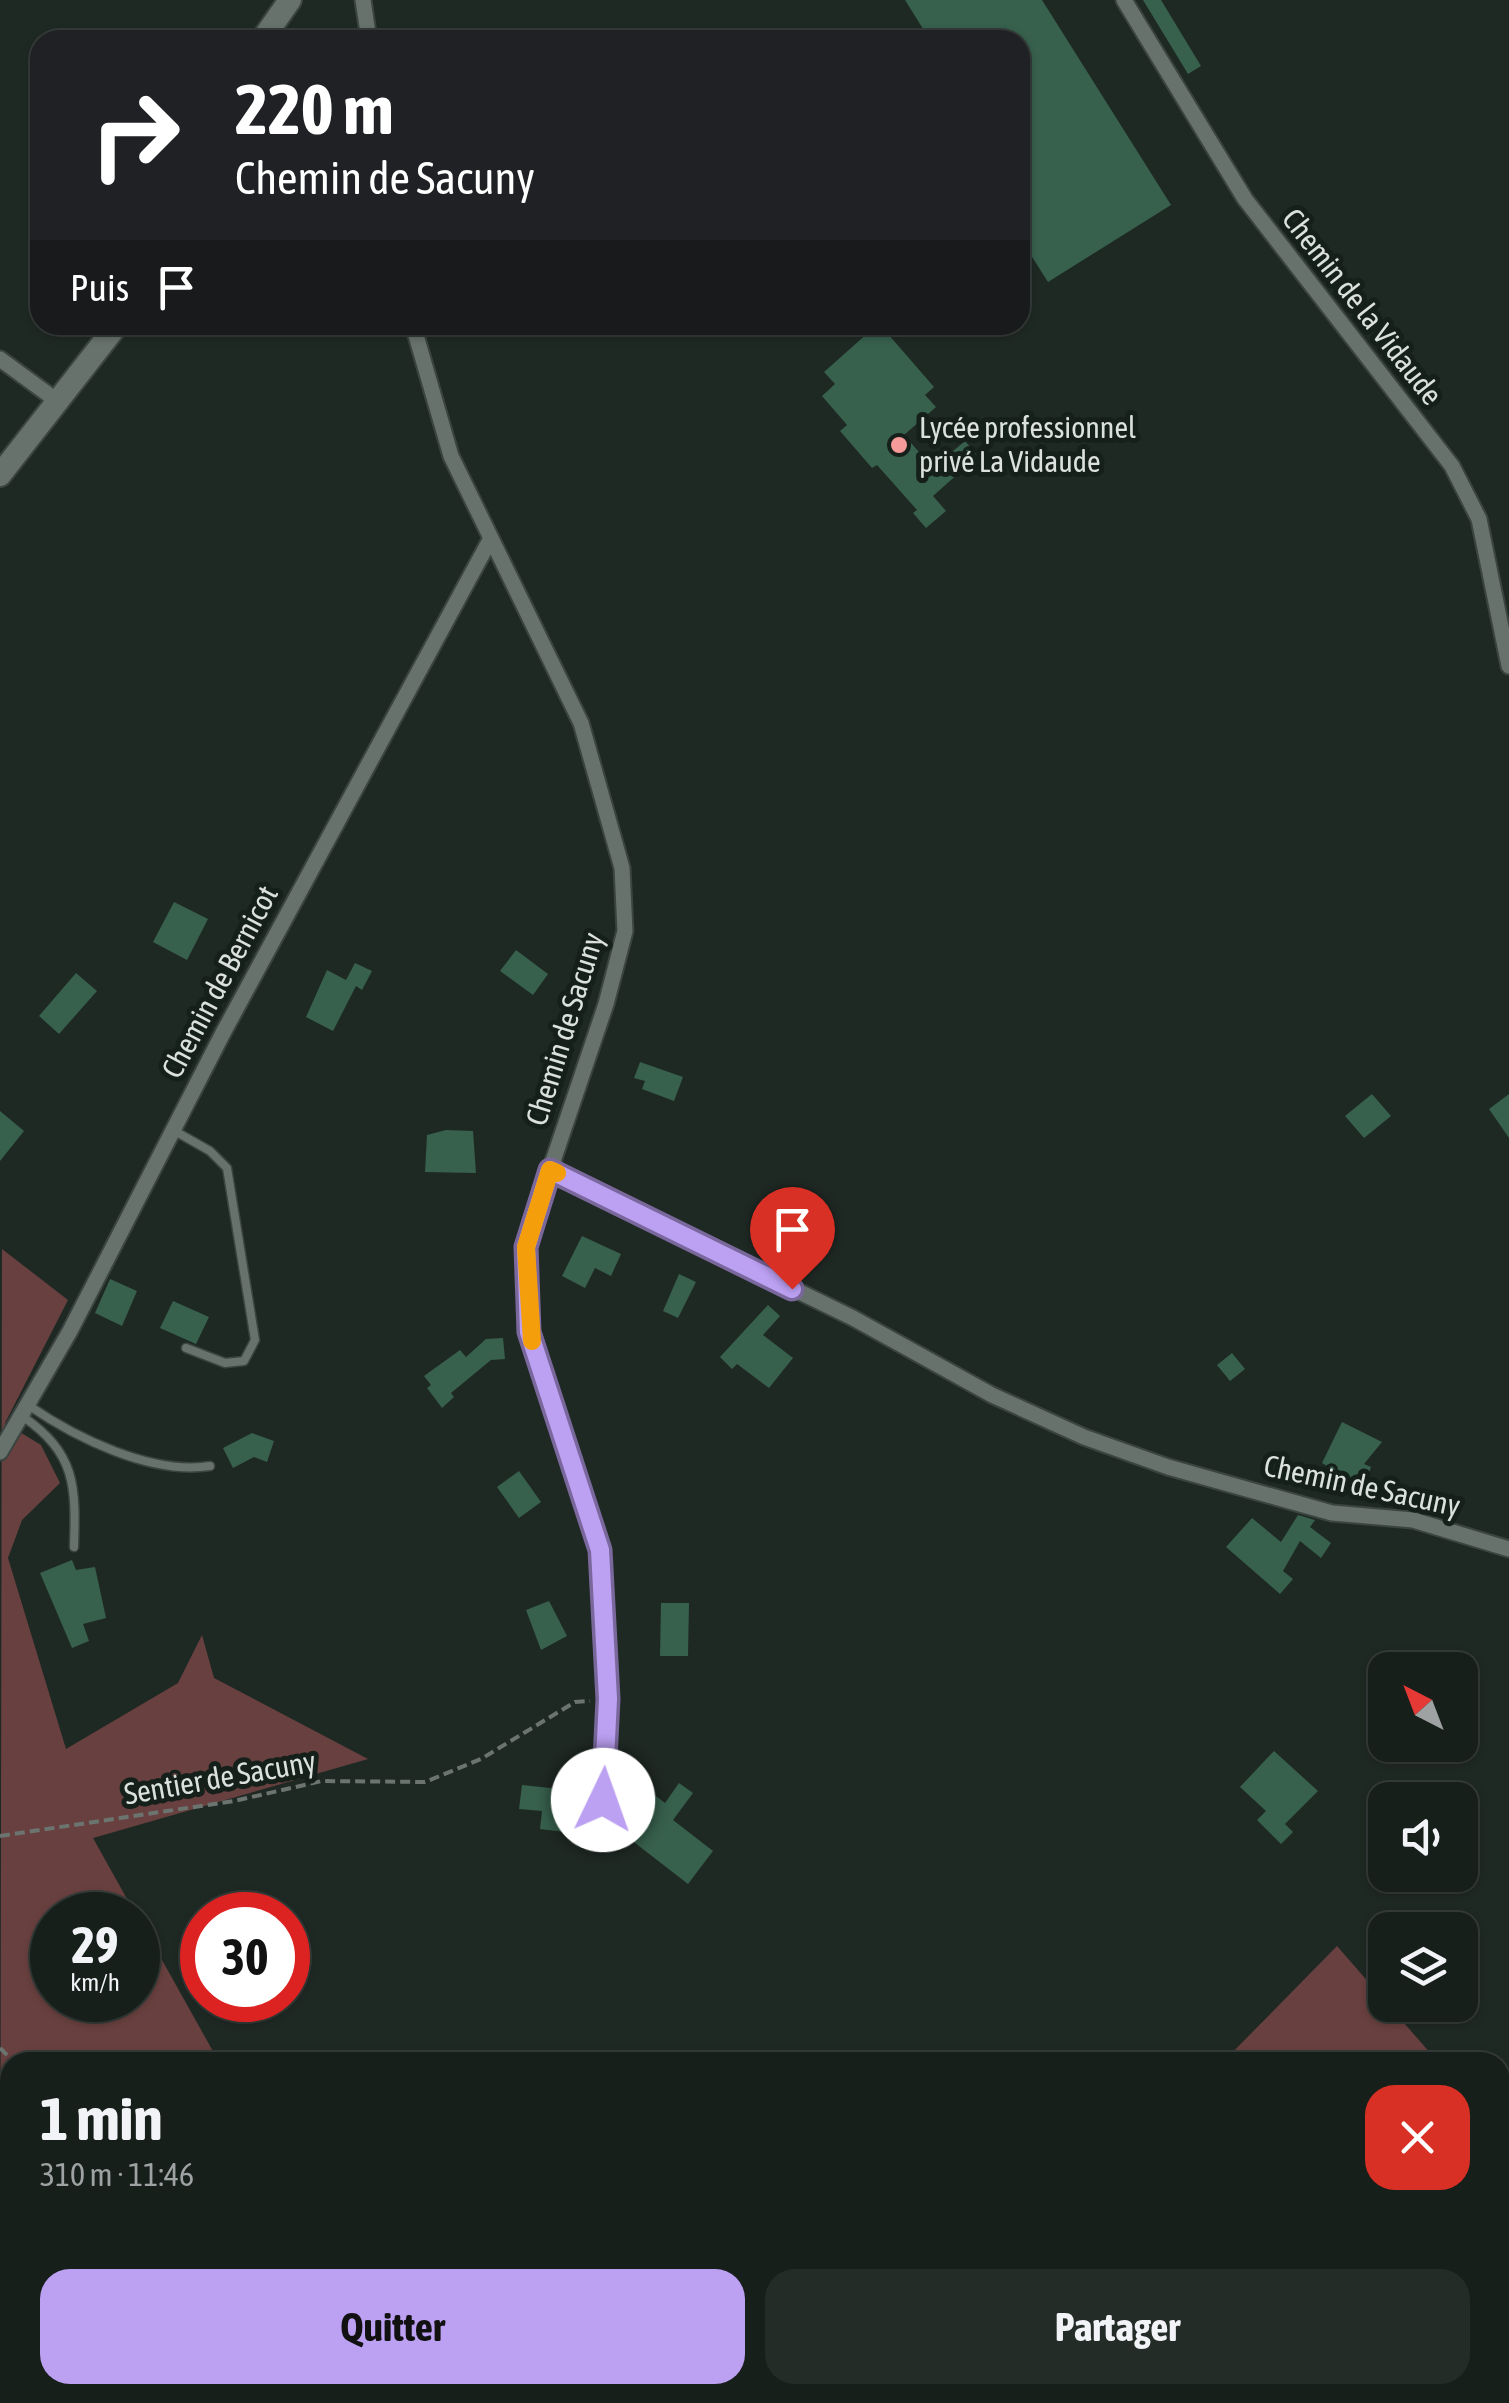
<!DOCTYPE html>
<html lang="fr">
<head>
<meta charset="utf-8">
<style>
  body { margin:0; font-family:"Asap Condensed",sans-serif; background:#242c28; color:#f1f3f6; height:100vh; display:flex; flex-direction:column; font-size:38px; white-space:nowrap }
  * { box-sizing:border-box; margin:0 }
  p { font-size:32px; color:#9ea2a3 }
  .icon { flex:none; width:55px; height:55px; fill:none; stroke:currentColor; stroke-width:2; stroke-linecap:round; stroke-linejoin:round }
  .map { position:relative; flex:1; overflow:hidden }
  .drawer { position:absolute; left:0px; top:2052px; width:1510px; height:352px; display:flex; flex-direction:column; background:#171f1b; border-radius:30px 30px 0 0; box-shadow:0 2px 8px #0004,0 0 0 2px #363d3a }
  .drawer>* { flex:none }
  .hud { position:absolute; left:30px; top:30px; width:1000px; height:305px; border-radius:30px; box-shadow:0 2px 8px #0004,0 0 0 2px #363d3a; background:#202124; color:#fff; overflow:hidden }
  .needle { width:65px; rotate:318deg }
  .controls { position:absolute; left:1368px; top:1652px; display:grid; gap:20px }
  .controls a { display:grid; place-items:center; width:110px; height:110px; border-radius:20px; background:#171f1b; box-shadow:0 2px 8px #0004,0 0 0 2px #363d3a; font-size:50px }
  .speed { position:absolute; left:30px; top:1892px; display:flex; gap:20px; font-size:50px; font-weight:700; text-align:center }
  .speed>* { display:grid; place-content:center; width:130px; height:130px; border-radius:50%; background:#171f1b; box-shadow:0 2px 8px #0004,0 0 0 2px #363d3a; line-height:1 }
  .speed small { font-size:25px; font-weight:400 }
  .speed .limit { border:15px solid #d22; background:#fff; color:#111 }
  .pin { position:absolute; display:grid; place-items:center; width:85px; height:85px; color:#fff; margin:-102px -42px; border-radius:50% 50% 50% 0; rotate:-45deg; box-shadow:0 0 10px #0007 }
  .pin .icon { rotate:45deg }
  .me { position:absolute; width:110px; margin:-55px; rotate:3deg; stroke-linejoin:round; filter:drop-shadow(0 0 8px #0008) }
  .turn { display:flex; align-items:center; gap:35px; height:210px; padding:0 40px; font-size:45px }
  .turn .icon { width:130px; height:130px; stroke-width:2.5 }
  .turn b { display:block; font-size:70px; line-height:85px }
  .then { display:flex; align-items:center; height:95px; padding:0 40px; background:#0003; gap:20px; font-size:38px }
  .round { display:grid; place-items:center; flex:none; width:105px; height:105px; border-radius:30px; background:#242c28 }
  .summary { display:flex; align-items:center; justify-content:space-between; height:170px; padding:0 40px }
  h1 { font-size:60px; font-weight:700; line-height:75px }
  .cta { display:flex; gap:20px; margin-top:auto; padding:20px 40px }
  .cta a { flex:1; height:115px; border-radius:30px; background:#bca0f2; color:#111; font-size:40px; font-weight:700; line-height:115px; text-align:center }
  .cta a+a { background:#242c28; color:#f1f3f6 }
  .map>svg:first-child { display:block }
  .green { fill:#68403f }
  .building { fill:#37604d }
  .lines { fill:none; stroke-linecap:round; stroke-linejoin:round }
  .lane-casing { stroke:#3b4440; stroke-width:11 }
  .street-casing { stroke:#3b4440; stroke-width:19 }
  .secondary-casing { stroke:#3b4440; stroke-width:26 }
  .path { stroke:#6c7470; stroke-width:4; stroke-dasharray:10 5; stroke-linecap:butt }
  .lane { stroke:#67726c; stroke-width:8 }
  .street { stroke:#67726c; stroke-width:15 }
  .secondary { stroke:#67726c; stroke-width:22 }
  .route-casing { stroke:#7a689d; stroke-width:25 }
  .route { stroke:#bca0f2; stroke-width:18 }
  .slow { stroke:#f59e0b; stroke-width:18 }
  .poi-dot { fill:#f59b99; stroke:#16201b; stroke-width:4 }
  .labels { text-anchor:middle; stroke-width:10; stroke-linejoin:round; paint-order:stroke }
  .street-label { font-size:30px; fill:#dbe1de; stroke:#16201b }
  .poi-label { font-size:30px; fill:#dbe1de; stroke:#16201b; text-anchor:start }
</style>
</head>
<body>
<div class="map">
<svg width="1509" height="2403" viewBox="0 0 1509 2403">
  <rect width="100%" height="100%" fill="#1f2924"/>
  <path class="green" d="M 2,1249 L 68,1300 L 5,1423 L 41,1445 L 60,1483 L 22,1520 L 8,1558 L 66,1749 L 178,1683 L 202,1635 L 214,1678 L 368,1759 L 93,1838 L 136,1915 L 52,1915 L 52,2000 L 138,2000 L 138,1917 L 219,2062 L 10,2062 L 10,2395 L 1500,2395 L 1500,2134 L 1509,2144 L 1509,2403 L 0,2403 Z
    M 1337,1946 L 1438,2062 L 1223,2062 Z"/>
  <path class="building" d="M 905,0 L 1042,0 L 1171,205 L 1048,282 L 1020,238 L 1020,40 L 930,40 Z
    M 1143,0 L 1161,0 L 1201,66 L 1188,74 Z
    M 869,332 L 888,334 L 934,387 L 925,395 L 936,407 L 904,435 L 933,468 L 965,441 L 978,456 L 933,496 L 946,511 L 926,528 L 913,513 L 917,510 L 877,465 L 872,468 L 840,431 L 847,425 L 822,396 L 835,384 L 824,372 Z
    M 174,902 L 208,919 L 187,960 L 153,942 Z
    M 516,950 L 548,974 L 533,995 L 500,971 Z
    M 355,963 L 372,971 L 362,990 L 356,986 L 333,1031 L 306,1017 L 327,970 L 346,980 Z
    M 76,973 L 97,991 L 59,1034 L 39,1016 Z
    M 640,1062 L 683,1077 L 674,1101 L 642,1089 L 645,1081 L 634,1078 Z
    M 1372,1094 L 1391,1116 L 1364,1138 L 1345,1116 Z
    M 1509,1094 L 1509,1138 L 1489,1109 Z
    M 0,1111 L 24,1131 L 0,1161 Z
    M 446,1130 L 473,1131 L 476,1173 L 425,1172 L 427,1135 Z
    M 582,1236 L 621,1254 L 611,1276 L 595,1268 L 585,1288 L 562,1276 Z
    M 679,1274 L 696,1282 L 678,1318 L 663,1311 Z
    M 110,1279 L 137,1291 L 122,1326 L 95,1313 Z
    M 173,1301 L 209,1317 L 196,1344 L 160,1328 Z
    M 768,1305 L 780,1316 L 763,1335 L 793,1358 L 769,1388 L 737,1364 L 732,1369 L 720,1357 Z
    M 503,1338 L 505,1359 L 491,1360 L 451,1393 L 454,1397 L 442,1408 L 427,1388 L 431,1385 L 424,1376 L 460,1350 L 466,1357 L 486,1339 Z
    M 1232,1353 L 1245,1369 L 1230,1381 L 1217,1365 Z
    M 1342,1422 L 1382,1442 L 1364,1464 L 1371,1467 L 1359,1498 L 1346,1493 L 1349,1484 L 1334,1478 L 1336,1471 L 1322,1463 Z
    M 252,1433 L 274,1441 L 267,1462 L 254,1457 L 233,1468 L 223,1448 Z
    M 519,1471 L 541,1502 L 519,1518 L 497,1487 Z
    M 1298,1515 L 1315,1520 L 1310,1527 L 1331,1543 L 1321,1558 L 1300,1541 L 1283,1571 L 1293,1579 L 1280,1594 L 1226,1547 L 1252,1518 L 1281,1542 Z
    M 72,1560 L 76,1570 L 95,1567 L 106,1618 L 83,1624 L 89,1641 L 72,1648 L 40,1573 Z
    M 549,1601 L 567,1636 L 541,1650 L 526,1610 Z
    M 661,1603 L 689,1603 L 688,1656 L 660,1656 Z
    M 1274,1751 L 1318,1791 L 1285,1824 L 1293,1832 L 1281,1844 L 1257,1820 L 1266,1811 L 1240,1787 Z
    M 634,1779 L 665,1803 L 679,1783 L 693,1793 L 673,1820 L 713,1851 L 688,1884 L 608,1822 L 614,1796 L 617,1799 Z
    M 522,1785 L 569,1790 L 565,1832 L 540,1829 L 542,1811 L 519,1809 Z"/>
  <g class="lines">
    <g class="lane-casing">
      <path id="lane" d="M 173,1130 L 210,1151 L 227,1168 L 255,1340 L 244,1361 L 225,1363 L 186,1348
        M 28,1405 C 76,1438 151,1475 210,1466
        M 22,1416 C 76,1453 76,1486 74,1547"/>
    </g>
    <g class="street-casing">
      <path id="street" d="M 363,0 L 369,40
        M 1124,0 L 1245,199 L 1452,466 L 1479,519 L 1509,666
        M 413,325 L 451,456 L 581,723 L 622,868 L 625,931 L 606,1004 L 550,1170 L 853,1318 L 992,1395 L 1084,1437 L 1168,1467 L 1332,1513 L 1413,1520 L 1509,1549
        M 0,359 L 60,403
        M 550,1170 L 526,1247 L 529,1332 L 600,1550 L 608,1699 L 603,1800
        M 0,1452 L 70,1331 L 223,1033 L 490,540"/>
    </g>
    <g class="secondary-casing">
      <path id="secondary" d="M 262,40 L 290,0
        M 0,475 L 117,325"/>
    </g>
    <path class="path" d="M 0,1836 L 234,1801 L 322,1781 L 425,1782 L 481,1759 L 575,1702 L 590,1701
      M 0,2048 L 14,2062
      M 1500,2317 L 1509,2311
      M 1500,2384 L 1509,2384
      M 326,2395 L 330,2403
      M 1038,2395 L 1043,2403
      M 1060,2395 L 1084,2403
      M 978,2403 L 989,2395"/>
    <use href="#lane" class="lane"/>
    <use href="#street" class="street"/>
    <use href="#secondary" class="secondary"/>
  </g>
  <g class="lines">
    <g class="route-casing">
      <path id="route" d="M 603,1800 L 608,1699 L 600,1550 L 529,1332 L 526,1247 L 550,1170 L 792,1289"/>
    </g>
    <use href="#route" class="route"/>
    <path class="slow" d="M 532,1341 L 526,1247 L 550,1170 L 557,1173"/>
  </g>
  <circle class="poi-dot" cx="899" cy="445" r="10"/>
  <g class="labels">
    <g class="street-label">
      <text transform="translate(1362 307) rotate(52)" y="10">Chemin de la Vidaude</text>
      <text transform="translate(220 982) rotate(-62)" y="10">Chemin de Bernicot</text>
      <text transform="translate(565 1029) rotate(-73)" y="10">Chemin de Sacuny</text>
      <text transform="translate(1362 1486) rotate(12)" y="10">Chemin de Sacuny</text>
      <text transform="translate(220 1778) rotate(-10)" y="10">Sentier de Sacuny</text>
    </g>
    <g class="poi-label">
      <text x="919" y="438">Lycée professionnel<tspan x="919" dy="34">privé La Vidaude</tspan></text>
    </g>
  </g>
</svg>
<div class="controls">
<a><svg class="needle" viewBox="-14 -14 28 28"><path d="M0-13l5 13h-10z" fill="#e53935"/><path d="M0 13l5-13h-10z" fill="#9ea2a3"/></svg></a>
<a><svg class="icon" aria-label="sound" viewBox="0 0 24 24"><path d="M4 9h4l5-4v14l-5-4H4zM17 9q2 3 0 6"/></svg></a>
<a><svg class="icon" aria-label="layers" viewBox="0 0 24 24"><path d="M12 4l9 5-9 5-9-5zM3 14l9 5 9-5"/></svg></a>
</div>
<div class="speed"><div>29<small>km/h</small></div><div class="limit">30</div></div>
<div class="pin" style="left:792px;top:1289px;background:#d93025"><svg class="icon" aria-label="arrive" viewBox="0 0 24 24"><path d="M6 21V4h12l-3 4 3 4H6"/></svg></div>
<svg class="me" style="left:603px;top:1800px" viewBox="-20 -20 40 40"><circle r="19" fill="#fff"/><path d="M0-13L10 11 0 6-10 11z" fill="#bca0f2"/></svg>
<div class="hud">
<div class="turn"><svg class="icon" aria-label="right" viewBox="0 0 24 24"><path d="M7 20v-9h11M14 6l5 5-5 5"/></svg><div><b>220 m</b>Chemin de Sacuny</div></div>
<div class="then">Puis<svg class="icon" aria-label="arrive" viewBox="0 0 24 24"><path d="M6 21V4h12l-3 4 3 4H6"/></svg></div>
</div>
<section class="drawer">
<div class="summary"><div><h1>1 min</h1><p>310 m · 11:46</p></div><a class="round" style="background:#d93025;color:#fff"><svg class="icon" aria-label="close" viewBox="0 0 24 24"><path d="M6 6l12 12M18 6L6 18"/></svg></a></div>
<div class="cta"><a>Quitter</a><a>Partager</a></div>
</section>
</div>
</body>
</html>
